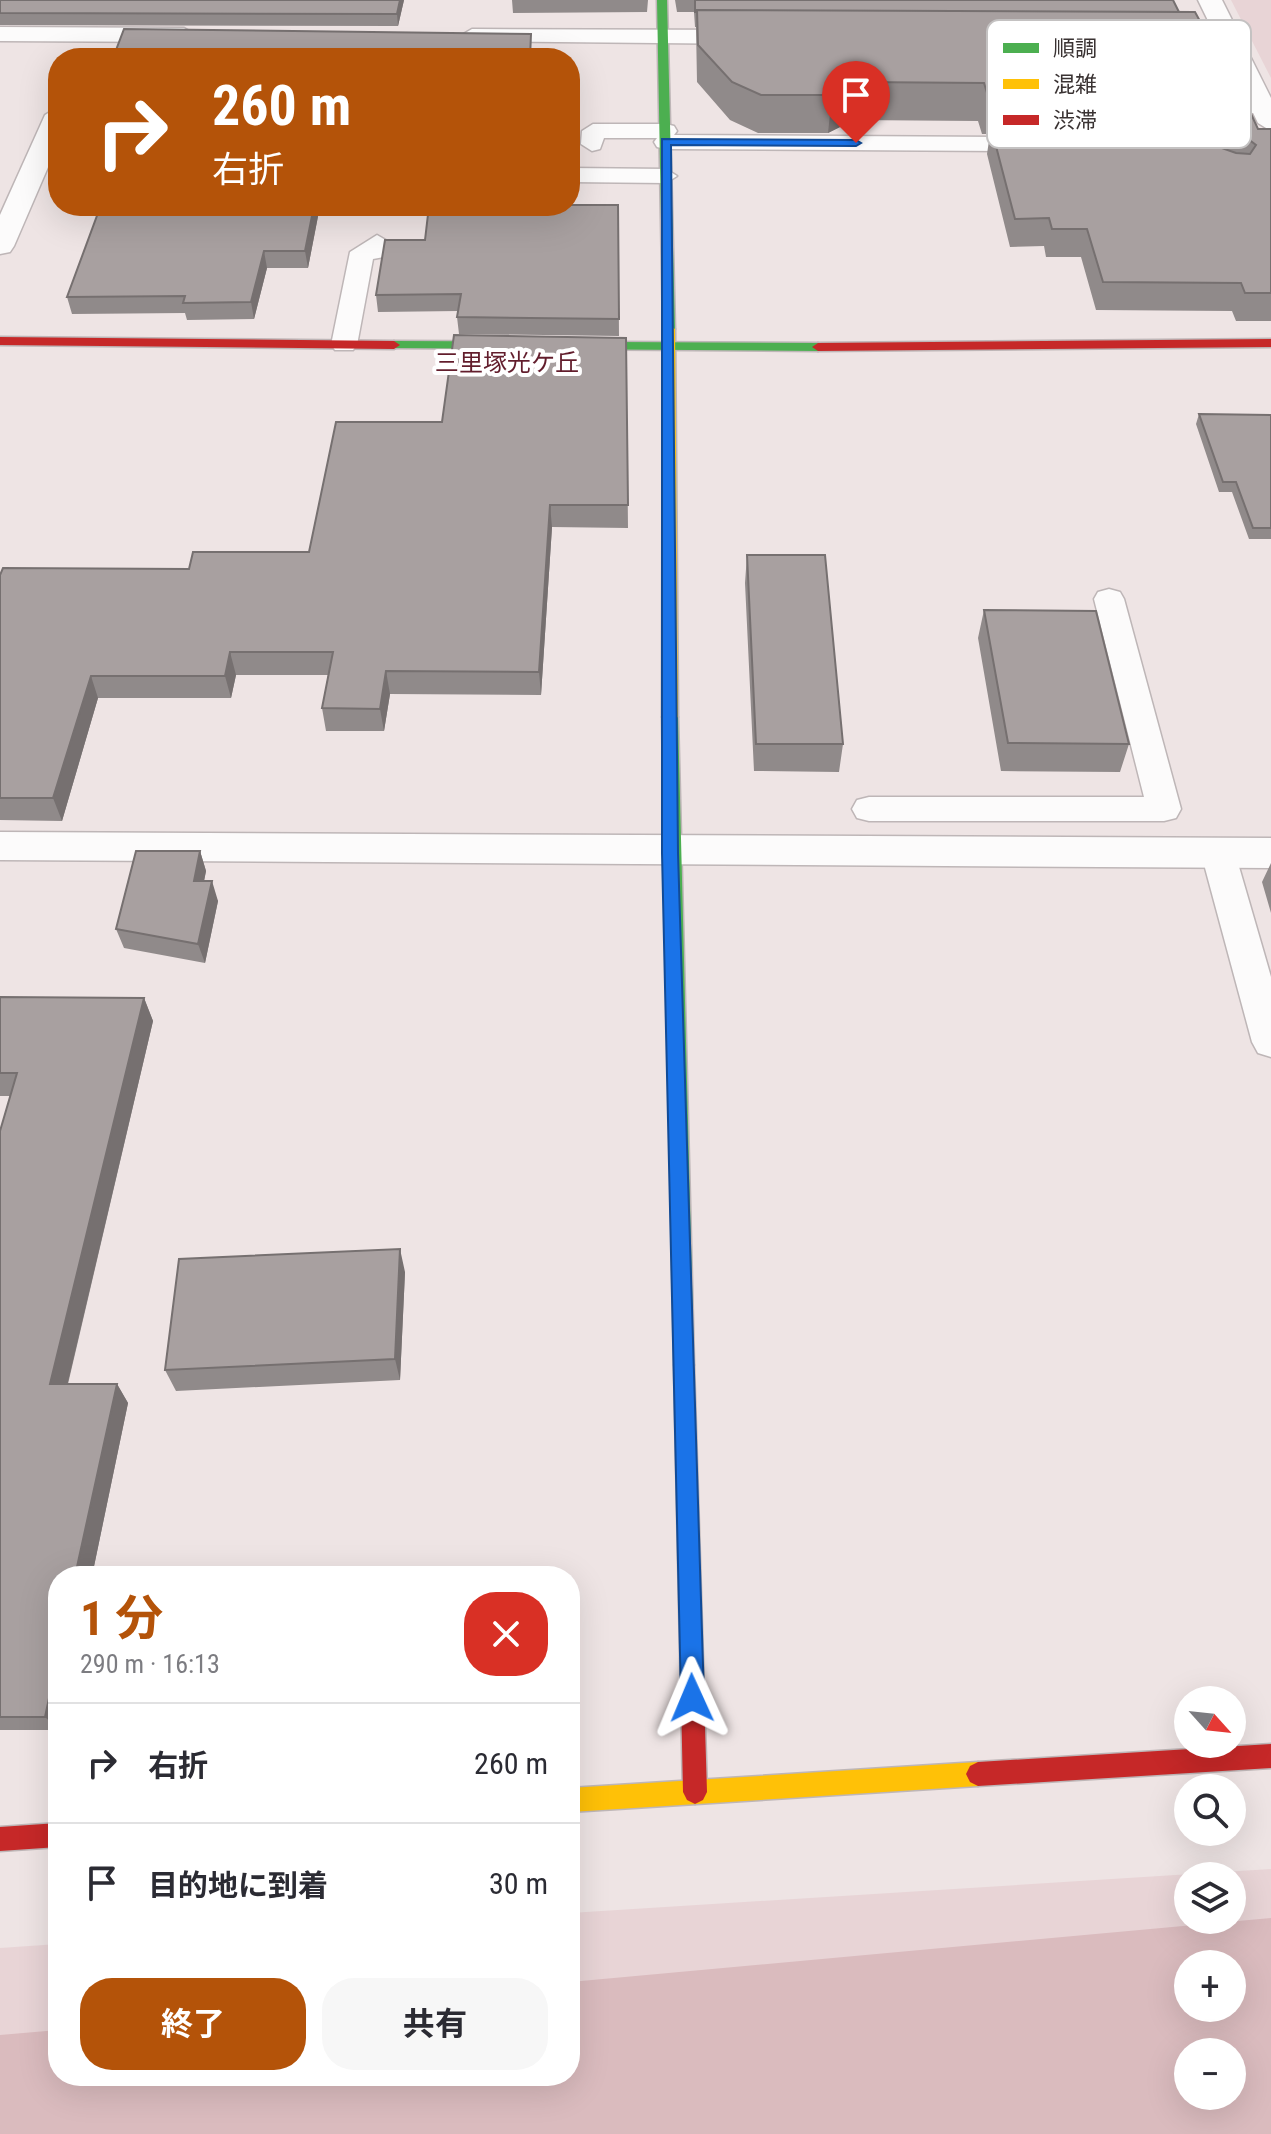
<!DOCTYPE html>
<html lang="ja">
<head>
<meta charset="utf-8">
<style>
  body { margin:0; font-family:"Roboto Condensed","Noto Sans JP",sans-serif; background:#f7f7f7; color:#2b2b33; height:100vh; display:flex; flex-direction:column; font-size:30px; white-space:nowrap }
  * { box-sizing:border-box; margin:0 }
  p { font-size:26px; color:#7c7c81 }
  .icon { flex:none; width:44px; height:44px; fill:none; stroke:currentColor; stroke-width:2; stroke-linecap:round; stroke-linejoin:round }
  .map { position:relative; flex:1; overflow:hidden }
  .details { position:absolute; left:48px; top:1566px; width:532px; height:520px; display:flex; flex-direction:column; background:#fff; border-radius:32px; box-shadow:0 8px 32px #0002 }
  .details>* { flex:none }
  .hud { position:absolute; left:48px; top:48px; width:532px; height:168px; border-radius:32px; box-shadow:0 8px 32px #0002; background:#b45309; color:#fff; overflow:hidden }
  .needle { width:52px; rotate:117deg }
  .fabs { position:absolute; left:1174px; top:1686px; display:grid; gap:16px }
  .fabs a { display:grid; place-items:center; width:72px; height:72px; border-radius:50%; background:#fff; box-shadow:0 8px 32px #0002; font-size:40px }
  .pin { position:absolute; display:grid; place-items:center; width:68px; height:68px; color:#fff; margin:-82px -34px; border-radius:50% 50% 50% 0; rotate:-45deg; box-shadow:0 0 8px #0007 }
  .pin .icon { rotate:45deg }
  .me { position:absolute; width:88px; margin:-44px; rotate:359deg; stroke-linejoin:round; filter:drop-shadow(0 0 6px #0008) }
  .turn { display:flex; align-items:center; gap:28px; height:168px; padding:0 32px; font-size:36px }
  .turn .icon { width:104px; height:104px; stroke-width:2.5 }
  .turn b { display:block; font-size:56px; line-height:68px }
  .round { display:grid; place-items:center; flex:none; width:84px; height:84px; border-radius:32px; background:#f7f7f7 }
  .head { display:flex; align-items:center; justify-content:space-between; height:136px; padding:0 32px }
  h1 { font-size:48px; font-weight:700; line-height:60px; color:#b45309 }
  .action { display:flex; gap:16px; margin-top:auto; padding:16px 32px }
  .action a { flex:1; height:92px; border-radius:32px; background:#b45309; color:#fff; font-size:32px; font-weight:700; line-height:92px; text-align:center }
  .action a+a { background:#f7f7f7; color:#2b2b33 }
  ul { padding:0; list-style:none }
  li { display:flex; align-items:center; gap:24px; height:120px; padding:0 32px; border-top:2px solid #e1e1e2 }
  li div { flex:1 }
  li b { display:block; font-size:30px }
  li em { font-style:normal }
  .map>svg:first-child { display:block }
  .built { fill:#e8d4d6; fill-rule:evenodd }
  .forest { fill:#dabbbe; fill-rule:evenodd }
  .lines { fill:none; stroke-linecap:round; stroke-linejoin:round }
  .lane-casing { stroke:#beb6b7; stroke-width:3 }
  .street-casing { stroke:#beb6b7; stroke-width:3 }
  .fast-casing { stroke:#beb6b7; stroke-width:3 }
  .slow-casing { stroke:#beb6b7; stroke-width:3 }
  .jam-casing { stroke:#beb6b7; stroke-width:3 }
  .lane { fill:#fcfbfb; fill-rule:evenodd }
  .street { fill:#fcfbfb; fill-rule:evenodd }
  .fast { fill:#4caf50; fill-rule:evenodd }
  .slow { fill:#ffc107; fill-rule:evenodd }
  .jam { fill:#c62828; fill-rule:evenodd }
  .wall { fill:#908a8a; fill-rule:evenodd }
  .shaded-wall { fill:#767070 }
  .building { fill:#a8a0a0; stroke:#767070; stroke-width:2 }
  .route { fill:#1a73e8; stroke:#114b97; stroke-width:2 }
  .labels { text-anchor:middle; stroke-width:8; stroke-linejoin:round; paint-order:stroke }
  .far-quarter-label { font-size:24px; fill:#621d2c; stroke:#fff }
  .key { fill:#fff; stroke:#c4c2c2; stroke-width:2 }
  .key-label { font-size:22px; fill:#3a3333 }
</style>
</head>
<body>
<div class="map">
<svg width="1271" height="2134" viewBox="0 0 1271 2134">
  <rect width="100%" height="100%" fill="#eee4e4"/>
  <path class="built" d="M 1231,0 L 1271,0 L 1271,78 Z
    M 1271,1869 L 1271,2134 L 0,2134 L 0,1948 L 58,1944 L 58,2076 L 570,2076 L 570,1913 ZM 1188,1876 L 1232,1876 L 1232,1920 L 1188,1920 ZM 1188,1964 L 1232,1964 L 1232,2008 L 1188,2008 ZM 1188,2052 L 1232,2052 L 1232,2096 L 1188,2096 Z"/>
  <path class="forest" d="M 1271,1918 L 1271,2134 L 0,2134 L 0,2035 L 58,2030 L 58,2076 L 570,2076 L 570,1982 ZM 1188,1964 L 1232,1964 L 1232,2008 L 1188,2008 ZM 1188,2052 L 1232,2052 L 1232,2096 L 1188,2096 Z"/>
  <g class="lines">
    <g class="lane-casing">
      <path id="lane" d="M 1199,101 L 1263,101 L 1271,103 L 1271,112 L 1213,115 L 1223,138 L 1212,145 L 1024,144 L 1025,148 L 1050,150 L 1053,155 L 1042,162 L 1008,160 L 1004,151 L 665,149 L 657,147 L 654,142 L 657,138 L 604,138 L 600,149 L 592,151 L 581,144 L 582,131 L 593,124 L 666,124 L 674,126 L 677,131 L 674,135 L 1000,137 L 1011,130 L 1198,131 L 1188,108 Z
        M 570,168 L 666,169 L 677,176 L 666,183 L 570,182 Z
        M 377,235 L 389,242 L 384,257 L 373,259 L 357,345 L 353,350 L 335,350 L 331,345 L 350,252 Z
        M 1109,589 L 1120,592 L 1124,599 L 1181,809 L 1176,818 L 1164,821 L 869,821 L 857,818 L 852,809 L 857,800 L 869,797 L 1144,797 L 1094,599 L 1098,592 Z
        M 1218,840 L 1230,844 L 1235,853 L 1271,977 L 1271,1057 L 1258,1053 L 1252,1042 L 1201,853 L 1206,844 Z"/>
    </g>
    <g class="street-casing">
      <path id="street" d="M 1198,0 L 1222,0 L 1271,98 L 1271,131 L 1258,123 Z
        M 0,27 L 184,28 L 196,35 L 184,42 L 0,41 Z
        M 472,29 L 756,30 L 768,37 L 756,44 L 464,41 L 460,36 Z
        M 58,107 L 58,144 L 14,246 L 10,252 L 0,254 L 0,215 L 45,115 Z
        M 0,832 L 1271,838 L 1271,868 L 0,860 Z"/>
    </g>
    <g class="fast-casing">
      <path id="fast" d="M 657,0 L 667,0 L 675,329 L 669,333 L 663,329 Z
        M 394,341 L 818,343 L 824,347 L 818,351 L 390,348 L 388,345 Z
        M 670,712 L 678,717 L 694,1365 L 691,1372 L 684,1374 L 677,1372 L 674,1365 L 662,717 Z"/>
    </g>
    <g class="slow-casing">
      <path id="slow" d="M 669,325 L 675,329 L 678,717 L 670,722 L 662,717 L 663,329 Z
        M 978,1762 L 986,1766 L 990,1774 L 986,1782 L 978,1786 L 570,1812 L 570,1788 Z"/>
    </g>
    <g class="jam-casing">
      <path id="jam" d="M 0,337 L 394,341 L 400,345 L 394,349 L 0,345 Z
        M 1271,339 L 1271,347 L 818,351 L 812,347 L 818,343 Z
        M 684,1356 L 691,1358 L 694,1365 L 707,1792 L 703,1800 L 695,1804 L 687,1800 L 683,1792 L 674,1365 L 677,1358 Z
        M 1271,1744 L 1271,1768 L 978,1786 L 970,1782 L 966,1774 L 970,1766 L 978,1762 Z
        M 58,1823 L 58,1847 L 0,1851 L 0,1827 Z"/>
    </g>
    <use href="#lane" class="lane"/>
    <use href="#street" class="street"/>
    <use href="#fast" class="fast"/>
    <use href="#slow" class="slow"/>
    <use href="#jam" class="jam"/>
  </g>
  <path class="wall" d="M 0,0 L 404,0 L 398,26 L 0,25 Z
    M 512,0 L 648,0 L 647,12 L 513,13 Z
    M 675,0 L 1173,0 L 1179,12 L 1201,23 L 1234,60 L 1226,91 L 1258,129 L 1271,129 L 1271,321 L 1236,321 L 1232,311 L 1096,310 L 1081,257 L 1046,257 L 1044,246 L 1010,247 L 987,154 L 990,134 L 982,134 L 978,121 L 854,120 L 828,133 L 758,133 L 730,120 L 697,82 L 696,27 L 695,27 L 694,12 L 677,12 ZM 1201,98 L 1223,98 L 1217,118 L 1219,120 L 1195,121 ZM 1011,127 L 1184,128 L 1181,140 L 1021,138 L 1012,136 L 1008,129 Z
    M 618,205 L 619,336 L 459,334 L 457,317 L 458,311 L 378,312 L 376,295 L 425,240 Z
    M 320,206 L 308,268 L 267,268 L 254,319 L 187,320 L 185,313 L 72,314 L 67,297 L 127,213 Z
    M 626,338 L 628,528 L 552,527 L 541,695 L 390,694 L 384,731 L 326,731 L 322,708 L 328,675 L 236,675 L 231,698 L 98,698 L 62,821 L 0,820 L 0,575 L 189,569 L 309,552 L 442,422 Z
    M 1199,414 L 1271,415 L 1271,539 L 1249,539 L 1232,492 L 1219,492 L 1196,424 Z
    M 747,555 L 843,744 L 839,772 L 754,771 L 745,583 Z
    M 984,610 L 1129,744 L 1120,772 L 1001,771 L 978,638 Z
    M 200,851 L 206,871 L 204,881 L 218,901 L 205,963 L 124,948 L 116,929 Z
    M 1271,863 L 1271,913 L 1262,882 Z
    M 0,997 L 144,998 L 153,1021 L 68,1384 L 117,1384 L 128,1403 L 92,1576 L 58,1576 L 58,1730 L 0,1730 L 0,1131 L 10,1096 L 0,1096 Z
    M 405,1272 L 400,1380 L 176,1391 L 165,1370 Z"/>
  <path class="shaded-wall" d="M 400,0 L 404,0 L 398,26 L 397,14 Z
    M 1209,60 L 1201,90 L 1196,68 Z
    M 858,82 L 854,120 L 828,133 L 832,95 Z
    M 1018,89 L 1011,127 L 999,134 L 1006,96 Z
    M 314,206 L 320,206 L 308,268 L 305,251 Z
    M 264,251 L 267,268 L 254,319 L 251,302 Z
    M 550,505 L 552,527 L 541,695 L 539,672 Z
    M 230,652 L 236,675 L 231,698 L 225,676 Z
    M 386,671 L 390,694 L 384,731 L 380,709 Z
    M 91,676 L 98,698 L 62,821 L 53,798 Z
    M 200,851 L 206,871 L 200,901 L 194,881 Z
    M 212,881 L 218,901 L 205,963 L 198,944 Z
    M 144,998 L 153,1021 L 63,1403 L 50,1384 Z
    M 400,1249 L 405,1272 L 400,1380 L 395,1359 Z
    M 117,1384 L 128,1403 L 92,1576 L 75,1576 Z
    M 58,1656 L 58,1729 L 45,1717 Z"/>
  <path class="building" d="M 0,0 L 400,0 L 397,14 L 0,13 Z
    M 695,0 L 1173,0 L 1179,12 L 697,10 L 697,12 L 695,12 Z
    M 697,10 L 1195,12 L 1201,23 L 1217,23 L 1234,60 L 1209,60 L 1196,68 L 1203,90 L 1018,89 L 1006,96 L 988,96 L 984,83 L 858,82 L 832,95 L 761,95 L 732,82 L 698,45 Z
    M 124,29 L 531,34 L 530,58 L 113,58 Z
    M 1240,90 L 1258,129 L 1271,129 L 1271,293 L 1245,293 L 1241,283 L 1103,282 L 1087,229 L 1052,229 L 1049,218 L 1015,219 L 991,127 L 1007,127 L 1012,136 L 1021,138 L 1199,140 L 1236,153 L 1250,154 L 1256,145 L 1240,133 L 1186,121 L 1221,120 L 1233,112 L 1225,91 Z
    M 570,205 L 618,205 L 619,319 L 457,317 L 461,294 L 376,295 L 385,240 L 425,240 L 429,206 Z
    M 129,206 L 314,206 L 305,251 L 264,251 L 251,302 L 183,303 L 185,296 L 67,297 L 98,213 L 127,213 Z
    M 454,335 L 626,338 L 628,505 L 550,505 L 539,672 L 386,671 L 380,709 L 322,708 L 333,652 L 230,652 L 225,676 L 91,676 L 53,798 L 0,798 L 0,575 L 3,568 L 189,569 L 193,552 L 309,552 L 336,422 L 442,422 Z
    M 1199,414 L 1271,415 L 1271,528 L 1253,528 L 1236,482 L 1223,482 Z
    M 747,555 L 825,555 L 843,744 L 756,744 Z
    M 984,610 L 1096,611 L 1129,744 L 1008,743 Z
    M 136,851 L 200,851 L 194,881 L 212,881 L 198,944 L 116,929 Z
    M 0,997 L 144,998 L 50,1384 L 117,1384 L 75,1576 L 58,1576 L 58,1656 L 45,1717 L 0,1717 L 0,1131 L 17,1073 L 0,1073 Z
    M 400,1249 L 395,1359 L 165,1370 L 179,1259 Z"/>
  <path class="route" d="M 662,139 L 856,140 L 861,143 L 856,146 L 671,145 L 678,853 L 704,1698 L 701,1706 L 692,1709 L 684,1706 L 681,1698 L 662,853 Z"/>
  <g class="labels">
    <g class="far-quarter-label">
      <text x="507" y="371">三里塚光ケ丘</text>
    </g>
  </g>
  <rect x="987" y="20" width="264" height="128" rx="12" class="key"/>
  <rect x="1003" y="43" width="36" height="10" fill="#4caf50"/>
  <rect x="1003" y="79" width="36" height="10" fill="#ffc107"/>
  <rect x="1003" y="115" width="36" height="10" fill="#c62828"/>
  <g class="key-label">
    <text x="1053" y="56">順調</text>
    <text x="1053" y="92">混雑</text>
    <text x="1053" y="128">渋滞</text>
  </g>
</svg>
<div class="fabs">
<a><svg class="needle" viewBox="-14 -14 28 28"><path d="M0-13l5 13h-10z" fill="#e53935"/><path d="M0 13l5-13h-10z" fill="#7c7c81"/></svg></a>
<a><svg class="icon" aria-label="search" viewBox="0 0 24 24"><circle cx="10" cy="10" r="6"/><path d="M15 15l6 6"/></svg></a>
<a><svg class="icon" aria-label="layers" viewBox="0 0 24 24"><path d="M12 4l9 5-9 5-9-5zM3 14l9 5 9-5"/></svg></a>
<a>+</a>
<a>−</a>
</div>
<div class="pin" style="left:856px;top:143px;background:#d93025"><svg class="icon" aria-label="arrive" viewBox="0 0 24 24"><path d="M6 21V4h12l-3 4 3 4H6"/></svg></div>
<svg class="me" style="left:692px;top:1698px" viewBox="-20 -20 40 40"><path d="M0-17L14 15 0 8-14 15z" fill="#1a73e8" stroke="#fff" stroke-width="4"/></svg>
<div class="hud">
<div class="turn"><svg class="icon" aria-label="right" viewBox="0 0 24 24"><path d="M7 20v-9h11M14 6l5 5-5 5"/></svg><div><b>260 m</b>右折</div></div>
</div>
<section class="details">
<div class="head"><div><h1>1 分</h1><p>290 m · 16:13</p></div><a class="round" style="background:#d93025;color:#fff"><svg class="icon" aria-label="close" viewBox="0 0 24 24"><path d="M6 6l12 12M18 6L6 18"/></svg></a></div>
<ul>
<li><svg class="icon" aria-label="right" viewBox="0 0 24 24"><path d="M7 20v-9h11M14 6l5 5-5 5"/></svg><div><b>右折</b></div><em>260 m</em></li>
<li><svg class="icon" aria-label="arrive" viewBox="0 0 24 24"><path d="M6 21V4h12l-3 4 3 4H6"/></svg><div><b>目的地に到着</b></div><em>30 m</em></li>
</ul>
<div class="action"><a>終了</a><a>共有</a></div>
</section>
</div>
</body>
</html>
